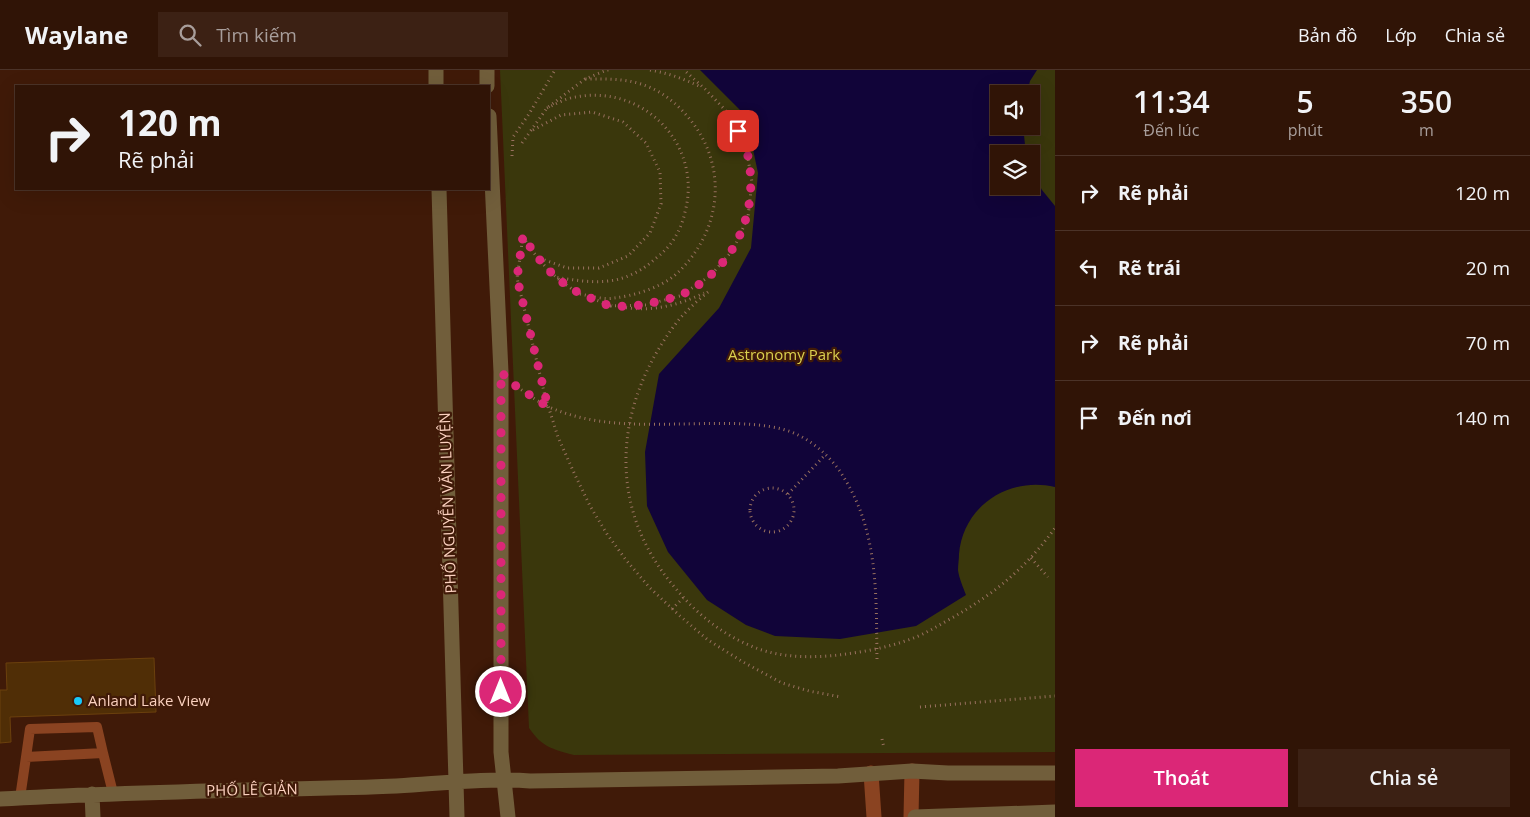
<!DOCTYPE html>
<html lang="vi">
<head>
<meta charset="utf-8">
<style>
  body { margin:0; font-family:"Open Sans",sans-serif; background:#3c2114; color:#f1f3f6; height:100vh; display:flex; flex-direction:column; font-size:19px; white-space:nowrap }
  * { box-sizing:border-box; margin:0 }
  p { font-size:16px; color:#a89e9b }
  .icon { flex:none; width:28px; height:28px; fill:none; stroke:currentColor; stroke-width:2; stroke-linecap:round; stroke-linejoin:round }
  .map { position:relative; flex:1; overflow:hidden }
  .panel { display:flex; flex-direction:column; background:#301406; width:475px }
  .panel>* { flex:none }
  .hud { position:absolute; left:15px; top:15px; width:475px; height:105px; border-radius:0px; box-shadow:0 5px 20px #0002,0 0 0 1px #4b3328; background:#301406; color:#f1f3f6; overflow:hidden }
  .tools { position:absolute; left:990px; top:15px; display:grid; gap:10px }
  .tools a { display:grid; place-items:center; width:50px; height:50px; border-radius:0px; background:#301406; box-shadow:0 5px 20px #0002,0 0 0 1px #4b3328; font-size:25px }
  .pin { position:absolute; display:grid; place-items:center; width:42px; height:42px; color:#fff; margin:-21px; border-radius:10px; box-shadow:0 2px 8px #0006 }
  .me { position:absolute; width:55px; margin:-28px; rotate:0deg; stroke-linejoin:round; filter:drop-shadow(0 0 4px #0008) }
  .turn { display:flex; align-items:center; gap:18px; height:105px; padding:0 20px; font-size:22px }
  .turn .icon { width:65px; height:65px; stroke-width:2.5 }
  .turn b { display:block; font-size:35px; line-height:42px }
  .eta { display:flex; justify-content:space-evenly; align-items:center; height:85px; text-align:center }
  .eta b { font-size:30px; font-weight:600; line-height:35px }
  .primary-button { display:flex; gap:10px; margin-top:auto; padding:10px 20px }
  .primary-button a { flex:1; height:58px; border-radius:0px; background:#db2777; color:#fff; font-size:20px; font-weight:600; line-height:58px; text-align:center }
  .primary-button a+a { background:#3c2114; color:#f1f3f6 }
  ul { padding:0; list-style:none }
  li { display:flex; align-items:center; gap:15px; height:75px; padding:0 20px; border-top:1px solid #4b3328 }
  li div { flex:1 }
  li b { display:block; font-size:19px }
  li em { font-style:normal }
  header { display:flex; align-items:center; gap:30px; box-sizing:border-box; height:70px; padding:0 25px; background:#301406; border-bottom:1px solid #4b3328 }
  header strong { font-size:24px }
  nav { display:flex; gap:28px; margin-inline-start:auto; font-size:18px }
  .search { width:350px; height:45px; background:#3c2114; display:flex; align-items:center; gap:12px; box-sizing:border-box; padding:0 18px; border-radius:0px; color:#a89e9b; font-size:19px }
  main { display:flex; flex:1; min-height:0 }
  .map>svg:first-child { display:block }
  .green { fill:#3a370c; fill-rule:evenodd }
  .water { fill:#110439 }
  .building { fill:#502e06; stroke:#6b400d }
  .lines { fill:none; stroke-linecap:round; stroke-linejoin:round }
  .path { stroke:#98705e; stroke-width:3; stroke-dasharray:1 4; stroke-linecap:butt }
  .lane { stroke:#8a4321; stroke-width:10 }
  .street { stroke:#8a4321; stroke-width:15 }
  .secondary { stroke:#715e3b; stroke-width:15 }
  .route { stroke:#db2777; stroke-width:9; stroke-dasharray:0 16.2 }
  .poi-dot { fill:#17cafb; stroke:#401a08; stroke-width:2 }
  .labels { text-anchor:middle; stroke-width:4.5; stroke-linejoin:round; paint-order:stroke }
  .park-label { font-size:15px; fill:#dbd04f; stroke:#401a08 }
  .street-label { font-size:15px; fill:#fbd1bf; stroke:#401a08 }
  .poi-label { font-size:15px; fill:#fbd1bf; stroke:#401a08; text-anchor:start }
</style>
</head>
<body>
<header>
<strong>Waylane</strong>
<div class="search"><svg class="icon" aria-label="search" viewBox="0 0 24 24"><circle cx="10" cy="10" r="6"/><path d="M15 15l6 6"/></svg>Tìm kiếm</div>
<nav><a>Bản đồ</a><a>Lớp</a><a>Chia sẻ</a></nav>
</header>
<main>
<div class="map">
<svg width="1055" height="747" viewBox="0 0 1055 747">
  <rect width="100%" height="100%" fill="#401a08"/>
  <path class="green" d="M 500,0 L 1055,0 L 1055,682 L 574,685 C 552,679 542,677 529,658 ZM 999,24 L 1031,24 L 1031,56 L 999,56 ZM 999,84 L 1031,84 L 1031,116 L 999,116 Z"/>
  <path class="water" d="M 700,0 L 1037,0 L 1030,11 L 1027,24 L 999,24 L 999,56 L 1023,56 L 1026,84 L 999,84 L 999,116 L 1031,116 L 1031,100 L 1042,120 L 1055,136 L 1055,417 C 1009,406 963,436 959,484 C 959,489 958,495 958,500 C 959,508 963,517 966,525 L 916,556 L 840,569 L 775,566 L 746,555 L 707,530 L 668,482 L 647,436 L 645,382 L 659,304 L 719,238 L 751,178 L 758,103 L 746,46 Z"/>
  <path class="building" d="M 154,588 L 156,642 L 10,647 L 11,672 L 0,673 L 0,620 L 7,620 L 6,593 Z"/>
  <g class="lines">
    <path class="path" d="M 650,0 C 668,3 684,9 701,17
      M 547,38 C 556,34 566,28 576,27 C 644,14 703,75 685,142 C 681,161 671,177 655,189 C 644,199 630,207 615,210 C 595,214 574,210 554,207
      M 533,60 L 561,45 L 592,42 L 623,52 L 646,73 L 660,102 L 661,134 L 650,163 L 628,186 L 599,198 L 567,198 L 536,187
      M 522,73 L 547,38 L 585,9 L 607,0 L 612,0
      M 512,86 L 513,67 L 529,44 L 555,0
      M 523,166 L 517,208 L 545,326 L 558,367 L 575,405 L 590,436 L 607,464 L 626,490 L 650,518 L 680,546 L 708,570 L 743,592 L 782,613 L 809,621 L 841,627
      M 523,167 C 539,192 555,210 582,225
      M 708,222 C 697,231 686,241 677,252 C 613,335 605,439 677,520 C 697,544 722,564 751,576 C 779,588 810,588 839,585 C 862,582 886,578 908,570 C 923,565 936,557 950,549 C 993,525 1026,498 1055,458
      M 580,224 C 591,226 604,230 614,228 C 633,226 659,218 674,206 C 722,164 730,96 688,47 C 678,35 664,23 649,17 C 628,8 607,9 585,9
      M 588,227 L 612,236
      M 610,236 L 646,235 L 680,226 L 710,206 L 733,180 L 748,147 L 752,112 L 746,77 L 730,45 L 705,19 L 684,0
      M 621,237 C 651,242 677,236 704,223
      M 517,317 C 528,324 538,332 549,337 C 590,355 633,355 676,354 C 709,354 750,351 782,359 C 805,365 825,381 839,400 C 879,458 876,522 877,590
      M750 440a22 22 0 1 1 44 0a22 22 0 1 1-44 0Z
      M 788,424 L 826,384
      M 1031,488 L 1048,507
      M 672,539 L 683,528
      M 920,637 L 1055,626
      M 882,669 L 884,678"/>
    <path class="lane" d="M 26,687 L 30,659 L 97,657 L 103,683
      M 20,728 L 26,687 L 103,683 L 113,723"/>
    <path class="street" d="M 871,703 L 874,747
      M 911,747 L 912,701"/>
    <path class="secondary" d="M 436,0 L 436,16
      M 487,0 L 487,16
      M 489,46 L 501,302 L 501,682 L 508,747
      M 439,119 L 457,747
      M 92,724 L 93,747
      M 0,729 C 124,722 247,720 371,717 C 424,716 477,707 530,711 L 838,706 L 912,701 L 948,703 L 1055,703
      M 915,747 L 1055,742"/>
  </g>
  <g class="lines">
    <path class="route" d="M 501,622 L 501,302 L 513,314 L 548,337 L 517,208 L 523,166 C 542,196 561,218 596,230 C 600,232 605,235 610,235 C 623,238 646,235 659,231 C 666,229 674,228 681,225 C 737,198 762,137 746,78 C 744,72 740,66 738,61"/>
  </g>
  <circle class="poi-dot" cx="78" cy="631" r="5"/>
  <g class="labels">
    <g class="park-label">
      <text x="784" y="290">Astronomy Park</text>
    </g>
    <g class="street-label">
      <text transform="translate(448 433) rotate(-92)" y="5">PHỐ NGUYỄN VĂN LUYỆN</text>
      <text transform="translate(252 720) rotate(-1)" y="5">PHỐ LÊ GIẢN</text>
    </g>
    <g class="poi-label">
      <text x="88" y="636">Anland Lake View</text>
    </g>
  </g>
</svg>
<div class="tools">
<a><svg class="icon" aria-label="sound" viewBox="0 0 24 24"><path d="M4 9h4l5-4v14l-5-4H4zM17 9q2 3 0 6"/></svg></a>
<a><svg class="icon" aria-label="layers" viewBox="0 0 24 24"><path d="M12 4l9 5-9 5-9-5zM3 14l9 5 9-5"/></svg></a>
</div>
<div class="pin" style="left:738px;top:61px;background:#d93025"><svg class="icon" aria-label="arrive" viewBox="0 0 24 24"><path d="M6 21V4h12l-3 4 3 4H6"/></svg></div>
<svg class="me" style="left:501px;top:622px" viewBox="-20 -20 40 40"><circle r="17" fill="#db2777" stroke="#fff" stroke-width="3"/><path d="M0-11L8 9 0 5-8 9z" fill="#fff"/></svg>
<div class="hud">
<div class="turn"><svg class="icon" aria-label="right" viewBox="0 0 24 24"><path d="M7 20v-9h11M14 6l5 5-5 5"/></svg><div><b>120 m</b>Rẽ phải</div></div>
</div>
</div>
<section class="panel">
<div class="eta">
<div><b>11:34</b><p>Đến lúc</p></div>
<div><b>5</b><p>phút</p></div>
<div><b>350</b><p>m</p></div>
</div>
<ul>
<li><svg class="icon" aria-label="right" viewBox="0 0 24 24"><path d="M7 20v-9h11M14 6l5 5-5 5"/></svg><div><b>Rẽ phải</b></div><em>120 m</em></li>
<li><svg class="icon" aria-label="left" viewBox="0 0 24 24"><path d="M17 20v-9H6M10 6l-5 5 5 5"/></svg><div><b>Rẽ trái</b></div><em>20 m</em></li>
<li><svg class="icon" aria-label="right" viewBox="0 0 24 24"><path d="M7 20v-9h11M14 6l5 5-5 5"/></svg><div><b>Rẽ phải</b></div><em>70 m</em></li>
<li><svg class="icon" aria-label="arrive" viewBox="0 0 24 24"><path d="M6 21V4h12l-3 4 3 4H6"/></svg><div><b>Đến nơi</b></div><em>140 m</em></li>
</ul>
<div class="primary-button"><a>Thoát</a><a>Chia sẻ</a></div>
</section>
</main>
</body>
</html>
